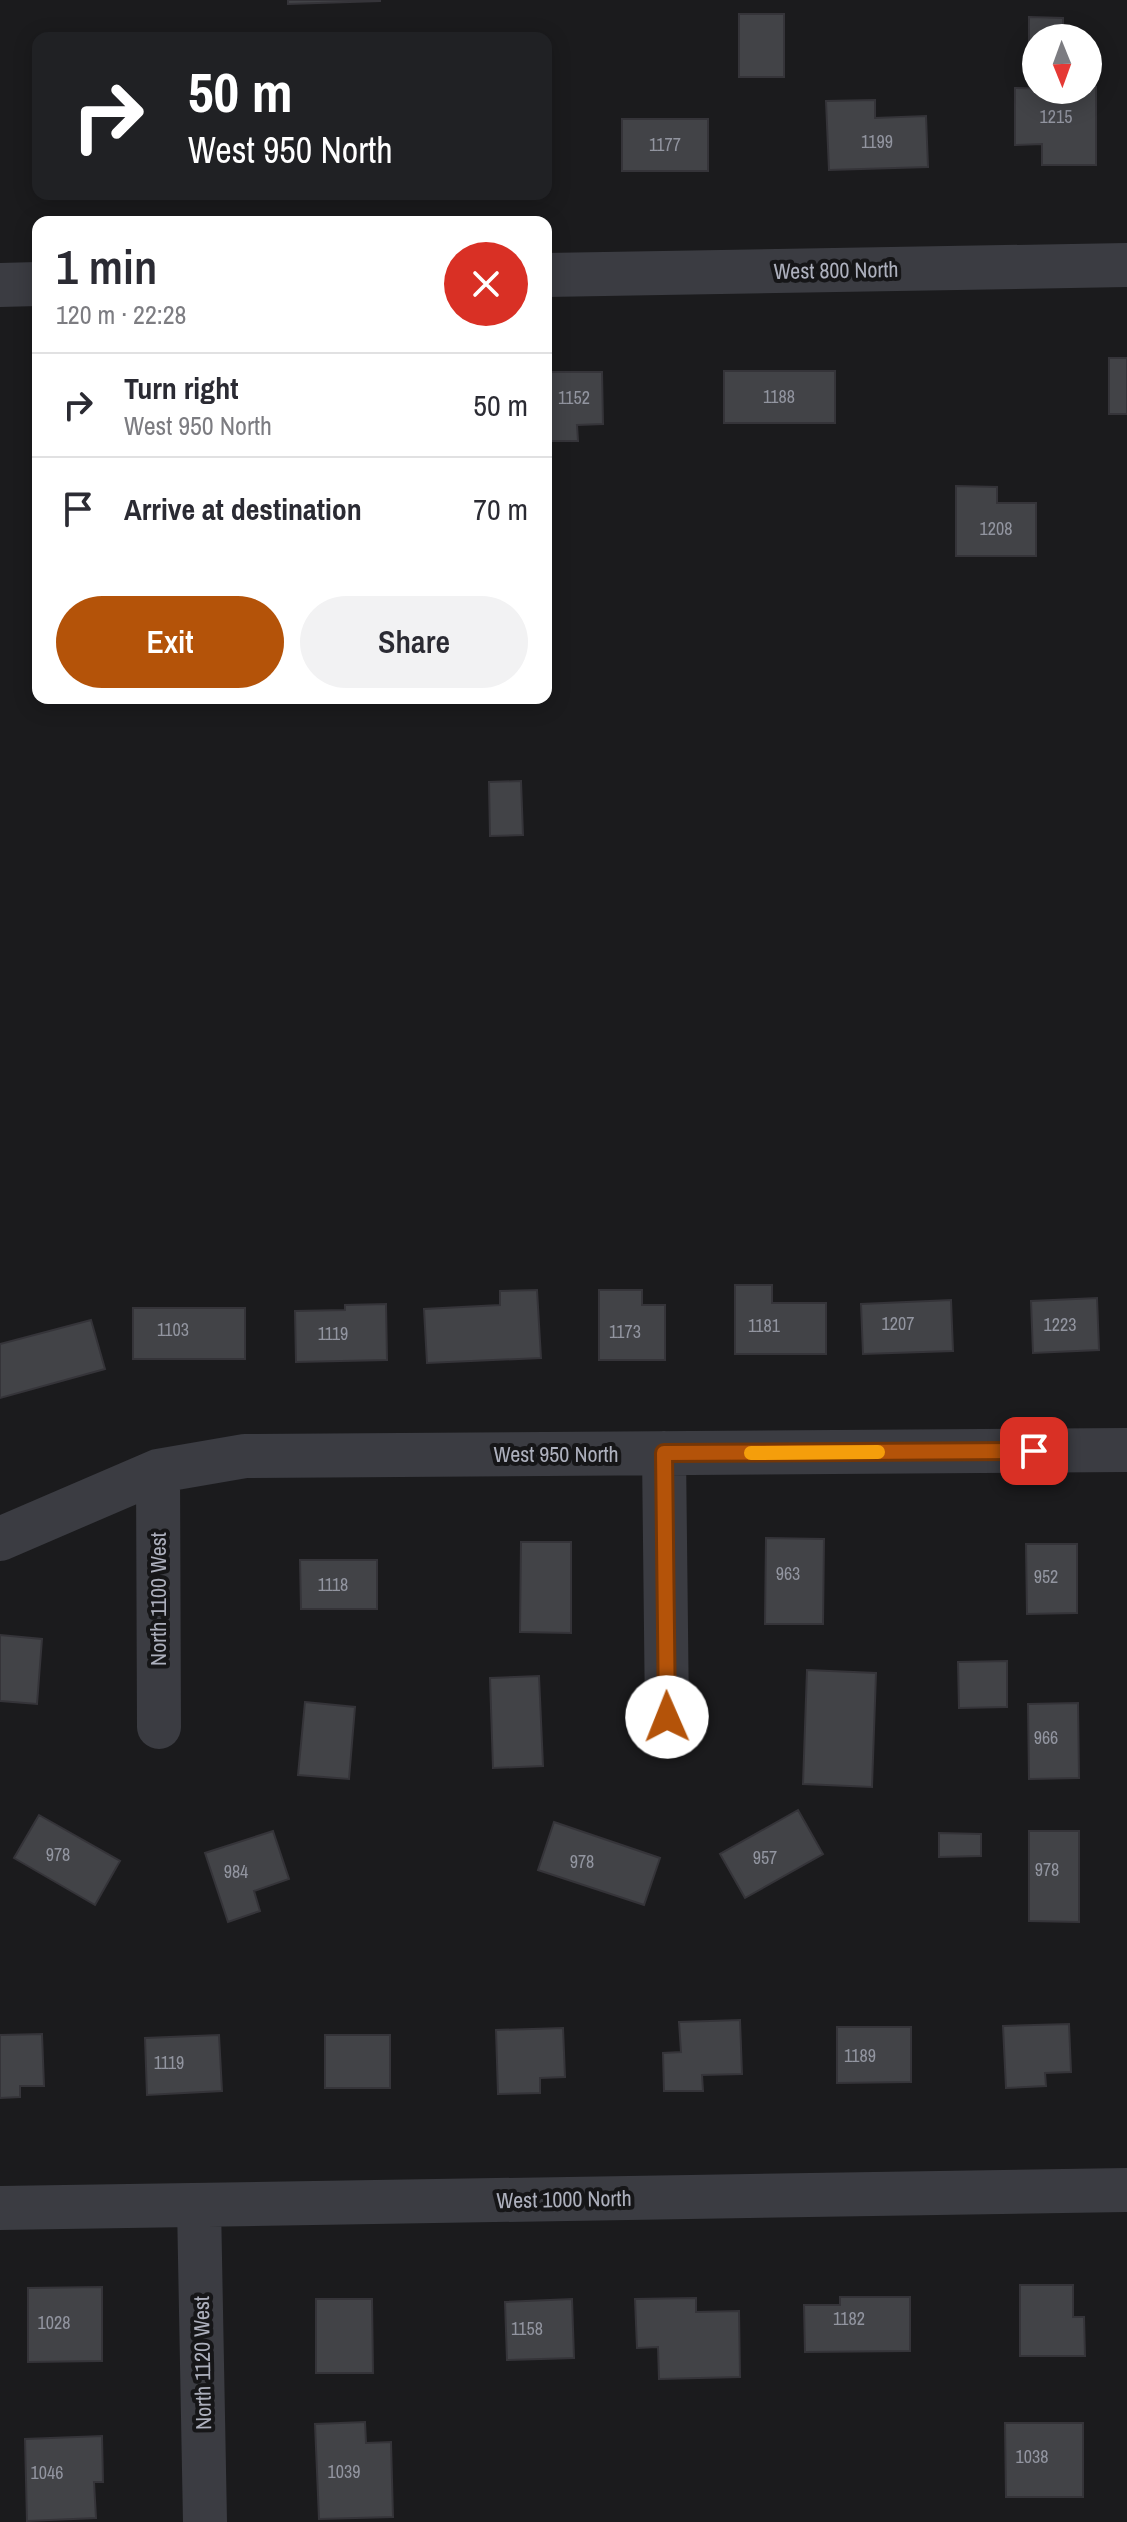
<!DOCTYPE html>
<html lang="en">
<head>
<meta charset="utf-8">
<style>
  body { margin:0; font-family:"Archivo Narrow",sans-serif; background:#f2f2f3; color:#2b2b33; height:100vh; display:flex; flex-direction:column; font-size:30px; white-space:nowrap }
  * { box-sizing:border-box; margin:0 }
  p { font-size:26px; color:#7c7c81 }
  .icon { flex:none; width:44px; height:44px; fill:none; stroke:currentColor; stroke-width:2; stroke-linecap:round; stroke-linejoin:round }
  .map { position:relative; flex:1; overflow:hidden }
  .panel { position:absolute; left:32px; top:216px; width:520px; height:488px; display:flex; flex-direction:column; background:#fff; border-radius:16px; box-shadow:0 4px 20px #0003 }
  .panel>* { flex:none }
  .top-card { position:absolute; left:32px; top:32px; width:520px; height:168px; border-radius:16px; box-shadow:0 4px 20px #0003; background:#202124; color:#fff; overflow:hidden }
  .needle { width:52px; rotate:179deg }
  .fabs { position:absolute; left:1022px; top:24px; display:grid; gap:16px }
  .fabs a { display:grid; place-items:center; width:80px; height:80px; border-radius:50%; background:#fff; box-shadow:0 4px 20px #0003; font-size:40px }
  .pin { position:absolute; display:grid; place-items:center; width:68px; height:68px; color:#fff; margin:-34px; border-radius:16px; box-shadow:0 4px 12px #0006 }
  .me { position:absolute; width:88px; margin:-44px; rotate:359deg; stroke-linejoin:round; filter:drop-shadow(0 0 6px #0008) }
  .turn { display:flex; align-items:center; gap:28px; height:168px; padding:0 24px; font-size:36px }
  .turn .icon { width:104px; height:104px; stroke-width:2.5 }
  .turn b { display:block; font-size:56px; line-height:68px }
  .round { display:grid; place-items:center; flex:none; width:84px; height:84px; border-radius:42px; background:#f2f2f3 }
  .overview { display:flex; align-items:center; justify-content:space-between; height:136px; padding:0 24px }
  h1 { font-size:48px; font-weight:600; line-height:60px }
  .cta { display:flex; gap:16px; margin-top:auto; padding:16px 24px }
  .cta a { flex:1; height:92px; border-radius:48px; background:#b45309; color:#fff; font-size:32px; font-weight:600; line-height:92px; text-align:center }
  .cta a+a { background:#f2f2f3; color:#2b2b33 }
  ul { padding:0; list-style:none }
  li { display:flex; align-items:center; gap:24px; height:104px; padding:0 24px; border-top:2px solid #e1e1e2 }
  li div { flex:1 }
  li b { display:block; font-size:30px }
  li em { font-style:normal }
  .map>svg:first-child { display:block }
  .building { fill:#424347; stroke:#353439; stroke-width:2 }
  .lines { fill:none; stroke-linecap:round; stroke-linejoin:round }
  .minor { stroke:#3b3c42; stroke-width:44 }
  .route-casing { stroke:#753606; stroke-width:20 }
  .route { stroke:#b45309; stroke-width:14 }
  .slow { stroke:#f59e0b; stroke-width:14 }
  .labels { text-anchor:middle; stroke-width:8; stroke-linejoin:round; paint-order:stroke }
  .number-label { font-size:18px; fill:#9295a0 }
  .street-label { font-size:22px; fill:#adb0bd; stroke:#161618 }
</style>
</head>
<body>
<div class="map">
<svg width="1127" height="2522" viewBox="0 0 1127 2522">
  <rect width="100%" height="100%" fill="#1b1b1d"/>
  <path class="building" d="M 288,0 L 380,0 L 380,1 L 288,4 Z
    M 739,14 L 784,14 L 784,77 L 739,77 Z
    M 1029,17 L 1063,18 L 1063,38 L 1036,38 L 1036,55 L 1029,55 Z
    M 1088,87 L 1096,87 L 1096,165 L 1042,165 L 1042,144 L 1015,145 L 1015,88 L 1088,90 Z
    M 875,100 L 875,118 L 926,116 L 928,167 L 829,170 L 826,101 Z
    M 622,119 L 708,119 L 708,171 L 622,171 Z
    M 1109,358 L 1127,358 L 1127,414 L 1109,414 Z
    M 724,371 L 835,371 L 835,423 L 724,423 Z
    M 546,372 L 602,372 L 603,424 L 577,425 L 578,441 L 546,441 Z
    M 956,486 L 997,487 L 997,503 L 1036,503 L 1036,556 L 956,556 Z
    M 546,490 L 550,490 L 551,526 L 546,527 Z
    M 521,781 L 523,835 L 490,836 L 489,782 Z
    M 735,1285 L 772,1285 L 772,1303 L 826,1303 L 826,1354 L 735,1354 Z
    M 537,1290 L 541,1358 L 427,1363 L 424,1309 L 500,1305 L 500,1291 Z
    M 599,1290 L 642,1290 L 642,1305 L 665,1305 L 665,1360 L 599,1360 Z
    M 1097,1298 L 1099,1350 L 1033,1353 L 1031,1301 Z
    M 951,1300 L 953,1351 L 863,1354 L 861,1304 Z
    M 386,1304 L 387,1360 L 296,1362 L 295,1311 L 345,1310 L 345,1305 Z
    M 133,1308 L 245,1308 L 245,1359 L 133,1359 Z
    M 91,1320 L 105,1369 L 0,1398 L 0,1344 Z
    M 766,1538 L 824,1539 L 823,1624 L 765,1624 Z
    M 521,1542 L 571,1542 L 571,1633 L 520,1632 Z
    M 1026,1544 L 1077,1544 L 1077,1613 L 1027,1614 Z
    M 300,1560 L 377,1560 L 377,1609 L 301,1609 Z
    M 0,1635 L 42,1639 L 37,1704 L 0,1701 Z
    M 1007,1661 L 1007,1707 L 959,1708 L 958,1662 Z
    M 807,1670 L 876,1673 L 872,1787 L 803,1784 Z
    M 539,1676 L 543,1766 L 493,1768 L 490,1678 Z
    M 305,1702 L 355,1707 L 349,1779 L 298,1775 Z
    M 1078,1703 L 1079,1778 L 1029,1779 L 1028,1704 Z
    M 798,1810 L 823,1854 L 745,1898 L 720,1854 Z
    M 39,1815 L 120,1861 L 95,1905 L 14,1858 Z
    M 554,1822 L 660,1858 L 644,1905 L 538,1870 Z
    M 273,1831 L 289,1879 L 254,1891 L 260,1911 L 228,1922 L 205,1853 Z
    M 1029,1831 L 1079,1831 L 1079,1922 L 1029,1921 Z
    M 939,1833 L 981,1834 L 981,1856 L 939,1857 Z
    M 740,2020 L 742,2074 L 702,2075 L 703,2091 L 664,2091 L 663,2053 L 681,2052 L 679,2022 Z
    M 1069,2024 L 1071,2072 L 1045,2073 L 1046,2086 L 1006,2088 L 1003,2026 Z
    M 837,2027 L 911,2027 L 911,2082 L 837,2083 Z
    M 563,2028 L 565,2077 L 540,2078 L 540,2093 L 498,2094 L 496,2030 Z
    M 42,2034 L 44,2086 L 20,2086 L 20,2097 L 0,2098 L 0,2035 Z
    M 219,2035 L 222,2091 L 147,2095 L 145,2038 Z
    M 325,2035 L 390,2035 L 390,2088 L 325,2088 Z
    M 1020,2285 L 1073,2285 L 1073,2317 L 1084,2317 L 1085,2356 L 1020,2356 Z
    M 102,2287 L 102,2361 L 28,2362 L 28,2288 Z
    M 840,2297 L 910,2297 L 910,2351 L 805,2352 L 804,2305 L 840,2305 Z
    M 696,2298 L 696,2312 L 739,2311 L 740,2377 L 659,2379 L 658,2347 L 637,2348 L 635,2299 Z
    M 316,2299 L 372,2299 L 373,2373 L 316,2373 Z
    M 572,2299 L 574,2358 L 507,2360 L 505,2302 Z
    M 365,2422 L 366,2443 L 391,2442 L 393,2517 L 319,2519 L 315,2424 Z
    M 1005,2423 L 1083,2423 L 1083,2497 L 1006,2497 Z
    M 102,2436 L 103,2482 L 94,2482 L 96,2518 L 27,2521 L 25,2439 Z"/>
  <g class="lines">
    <path class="minor" d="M 546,275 L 1127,265
      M 0,285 L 38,284
      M 664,1453 L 667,1717
      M 158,1471 L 159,1727
      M 0,1539 L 158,1471 L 245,1456 L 1127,1450
      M 199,2205 L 205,2522
      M 0,2208 L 1127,2190"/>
  </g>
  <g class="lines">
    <g class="route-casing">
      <path id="route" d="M 667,1717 L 664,1453 L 1034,1451"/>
    </g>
    <use href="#route" class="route"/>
    <path class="slow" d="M 751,1453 L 878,1452"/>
  </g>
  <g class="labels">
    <g class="number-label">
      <text x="1056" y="123">1215</text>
      <text x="877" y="148">1199</text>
      <text x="665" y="151">1177</text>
      <text x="779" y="403">1188</text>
      <text x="574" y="404">1152</text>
      <text x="996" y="535">1208</text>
      <text x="898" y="1330">1207</text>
      <text x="1060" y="1331">1223</text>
      <text x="764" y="1332">1181</text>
      <text x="173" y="1336">1103</text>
      <text x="625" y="1338">1173</text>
      <text x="333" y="1340">1119</text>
      <text x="788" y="1580">963</text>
      <text x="1046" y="1583">952</text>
      <text x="333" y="1591">1118</text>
      <text x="1046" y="1744">966</text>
      <text x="58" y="1861">978</text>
      <text x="765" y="1864">957</text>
      <text x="582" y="1868">978</text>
      <text x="1047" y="1876">978</text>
      <text x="236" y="1878">984</text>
      <text x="860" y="2062">1189</text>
      <text x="169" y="2069">1119</text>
      <text x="849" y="2325">1182</text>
      <text x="54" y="2329">1028</text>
      <text x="527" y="2335">1158</text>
      <text x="1032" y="2463">1038</text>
      <text x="344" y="2478">1039</text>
      <text x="47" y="2479">1046</text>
    </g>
    <g class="street-label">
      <text transform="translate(836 270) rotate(-1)" y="8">West 800 North</text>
      <text x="556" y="1462">West 950 North</text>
      <text transform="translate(158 1599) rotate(-90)" y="8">North 1100 West</text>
      <text transform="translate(564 2199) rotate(-1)" y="8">West 1000 North</text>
      <text transform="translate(202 2363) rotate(-91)" y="8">North 1120 West</text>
    </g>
  </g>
</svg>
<div class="fabs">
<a><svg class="needle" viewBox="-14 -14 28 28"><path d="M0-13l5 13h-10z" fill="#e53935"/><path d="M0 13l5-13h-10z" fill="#7c7c81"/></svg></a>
</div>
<div class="pin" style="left:1034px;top:1451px;background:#d93025"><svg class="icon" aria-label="arrive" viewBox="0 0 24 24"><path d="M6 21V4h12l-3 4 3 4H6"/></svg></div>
<svg class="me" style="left:667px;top:1717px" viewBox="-20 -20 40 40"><circle r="19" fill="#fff"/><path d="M0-13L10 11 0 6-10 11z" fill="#b45309"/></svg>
<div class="top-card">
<div class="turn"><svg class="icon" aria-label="right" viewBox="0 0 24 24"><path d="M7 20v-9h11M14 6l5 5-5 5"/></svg><div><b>50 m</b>West 950 North</div></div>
</div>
<section class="panel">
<div class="overview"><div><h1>1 min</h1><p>120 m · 22:28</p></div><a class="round" style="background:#d93025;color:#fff"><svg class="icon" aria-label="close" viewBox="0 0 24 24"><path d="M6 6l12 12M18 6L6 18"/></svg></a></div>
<ul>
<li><svg class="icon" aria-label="right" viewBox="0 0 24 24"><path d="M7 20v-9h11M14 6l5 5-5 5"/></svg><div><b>Turn right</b><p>West 950 North</p></div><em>50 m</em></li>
<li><svg class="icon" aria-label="arrive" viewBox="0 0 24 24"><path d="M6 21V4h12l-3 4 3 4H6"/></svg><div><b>Arrive at destination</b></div><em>70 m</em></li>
</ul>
<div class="cta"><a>Exit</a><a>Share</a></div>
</section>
</div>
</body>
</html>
